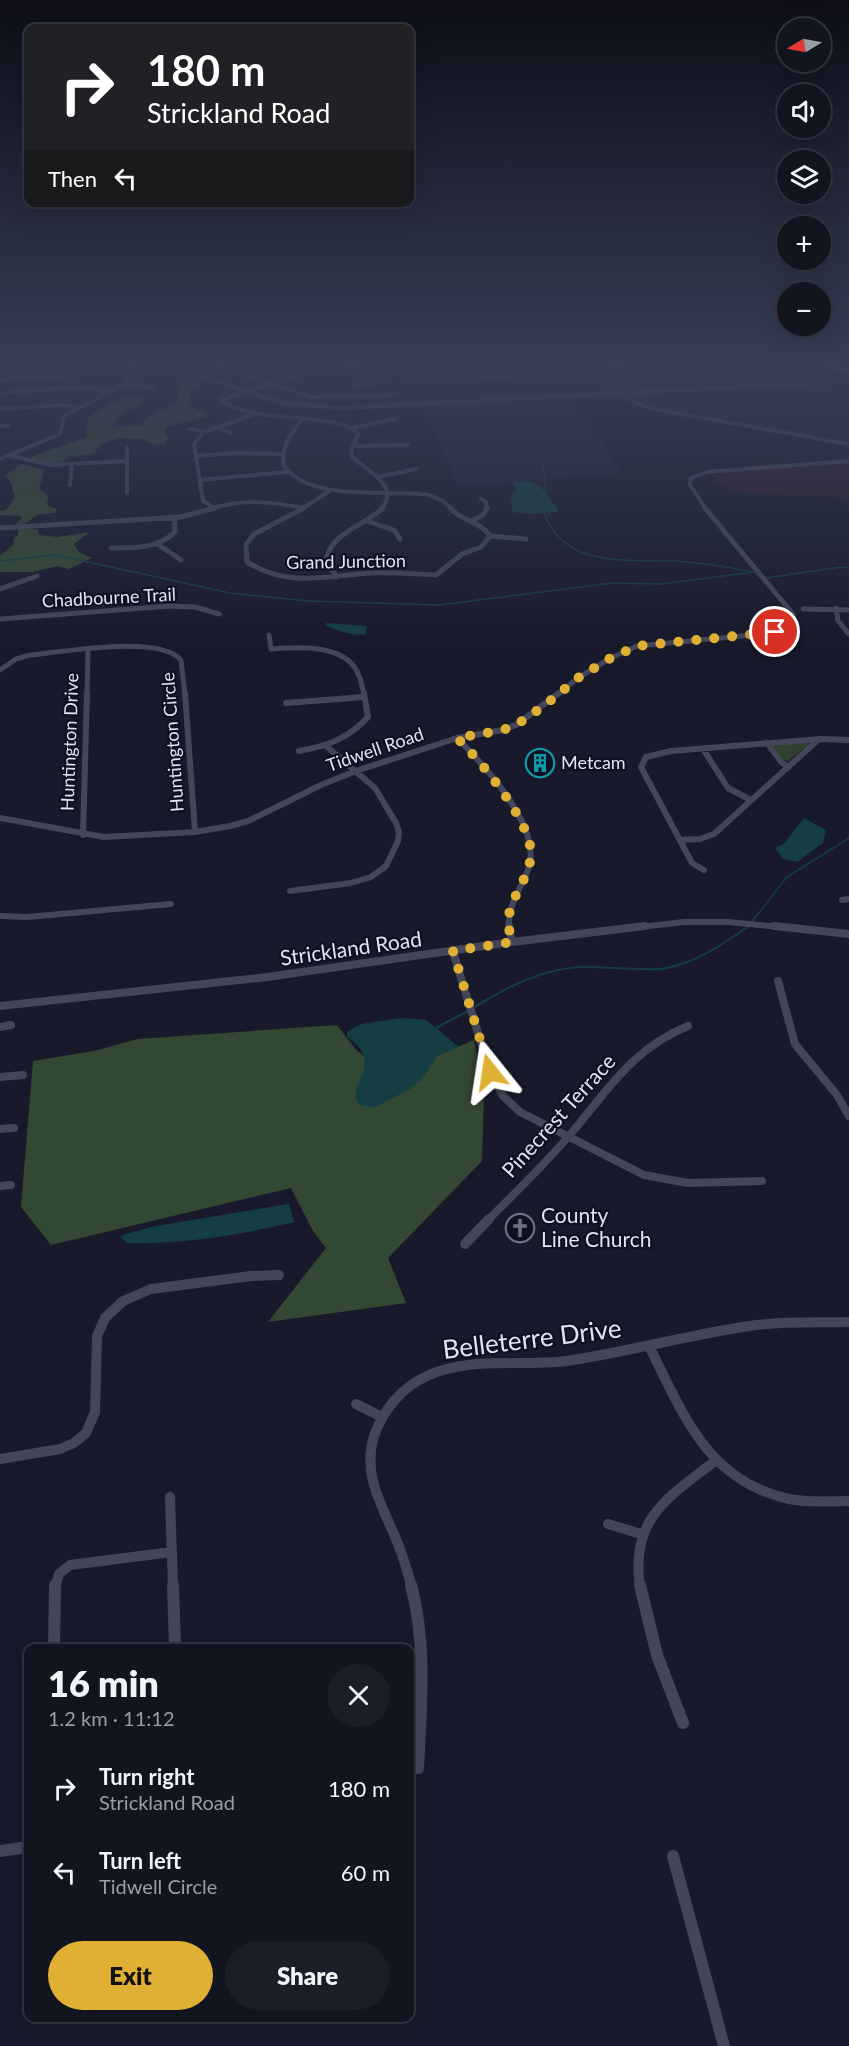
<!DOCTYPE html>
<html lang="en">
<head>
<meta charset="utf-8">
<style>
  body { margin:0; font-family:Lato,sans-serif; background:#1b1d29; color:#f1f3f6; height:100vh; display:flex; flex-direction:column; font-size:22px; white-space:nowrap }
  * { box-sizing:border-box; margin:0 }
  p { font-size:20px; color:#9c9ea5 }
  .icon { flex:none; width:33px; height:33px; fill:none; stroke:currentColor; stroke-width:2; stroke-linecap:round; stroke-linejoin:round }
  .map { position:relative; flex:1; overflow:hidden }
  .side { position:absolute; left:24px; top:1644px; width:390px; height:378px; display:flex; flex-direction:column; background:#121420; border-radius:12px; box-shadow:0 6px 24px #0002,0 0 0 2px #31333e }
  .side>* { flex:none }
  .banner { position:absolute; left:24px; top:24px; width:390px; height:183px; border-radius:12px; box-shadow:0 6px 24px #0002,0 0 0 2px #31333e; background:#202124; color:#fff; overflow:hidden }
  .needle { width:39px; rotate:260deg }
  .tools { position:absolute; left:777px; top:18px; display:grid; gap:12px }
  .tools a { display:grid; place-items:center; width:54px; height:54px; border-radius:50%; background:#121420; box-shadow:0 6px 24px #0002,0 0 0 2px #31333e; font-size:30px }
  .pin { position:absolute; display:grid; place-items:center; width:51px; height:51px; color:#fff; margin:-26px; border:3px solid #fff; border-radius:50%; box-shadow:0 2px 6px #0007 }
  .me { position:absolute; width:66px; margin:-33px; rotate:345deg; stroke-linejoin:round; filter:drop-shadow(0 0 4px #0008) }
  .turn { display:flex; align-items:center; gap:21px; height:126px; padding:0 24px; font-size:27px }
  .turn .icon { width:78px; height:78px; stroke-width:2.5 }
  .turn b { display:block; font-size:42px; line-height:51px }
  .then { display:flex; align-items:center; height:57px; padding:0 24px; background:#0003; gap:12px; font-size:22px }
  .round { display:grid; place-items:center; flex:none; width:63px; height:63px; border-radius:32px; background:#1b1d29 }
  .summary { display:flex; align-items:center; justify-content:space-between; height:102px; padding:0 24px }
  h1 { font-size:36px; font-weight:800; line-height:45px }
  .action { display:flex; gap:12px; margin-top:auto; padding:12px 24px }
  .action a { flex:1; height:69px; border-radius:36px; background:#dfb034; color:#111; font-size:24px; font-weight:800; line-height:69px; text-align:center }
  .action a+a { background:#1b1d29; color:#f1f3f6 }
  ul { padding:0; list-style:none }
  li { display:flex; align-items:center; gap:18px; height:84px; padding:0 24px }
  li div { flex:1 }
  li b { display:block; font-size:22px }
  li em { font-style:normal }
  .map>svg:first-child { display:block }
  .commercial { fill:#2c1d29 }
  .built { fill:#202339 }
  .green { fill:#2f422e }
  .forest { fill:#334832 }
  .water { fill:#153e43 }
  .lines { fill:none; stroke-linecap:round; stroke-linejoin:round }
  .stream-far1 { stroke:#153e43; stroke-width:1.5 }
  .stream { stroke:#153e43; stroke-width:2 }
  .minor-far5 { stroke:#434659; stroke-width:4 }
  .minor-far4 { stroke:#434659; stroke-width:5 }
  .minor-far3 { stroke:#434659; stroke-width:6 }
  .minor-far2 { stroke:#434659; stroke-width:8 }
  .minor-far1 { stroke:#434659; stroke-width:10 }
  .minor { stroke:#434659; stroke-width:12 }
  .tertiary { stroke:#434659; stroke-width:4.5 }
  .motorway { fill:#e67d7f; fill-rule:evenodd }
  .route { stroke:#dfb034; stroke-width:10; stroke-dasharray:0 18 }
  .labels { text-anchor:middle; stroke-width:4.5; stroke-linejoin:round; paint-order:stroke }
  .far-street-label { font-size:18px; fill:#e1e4ef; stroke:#0f1121 }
  .far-poi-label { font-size:18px; fill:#e1e4ef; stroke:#0f1121; text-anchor:start }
  .street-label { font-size:21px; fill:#e1e4ef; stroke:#0f1121 }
  .poi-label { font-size:21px; fill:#e1e4ef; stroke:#0f1121; text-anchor:start }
  .near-street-label { font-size:26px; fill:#e1e4ef; stroke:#0f1121 }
</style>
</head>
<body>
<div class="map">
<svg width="849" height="2046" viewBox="0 0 849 2046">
  <rect width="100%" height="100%" fill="#181a2b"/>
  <path class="commercial" d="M 849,460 L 849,498 L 741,493 L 716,483 L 717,474 Z"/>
  <path class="built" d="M 397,360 L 785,360 L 849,378 L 849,444 L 603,397 L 574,398 L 622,473 L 459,486 Z"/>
  <path class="green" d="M 773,743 L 808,743 L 809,744 L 788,761 L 783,760 L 772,747 Z"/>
  <path class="forest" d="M 181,379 L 200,386 L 190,391 L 189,405 L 209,416 L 165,427 L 165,434 L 169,436 L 165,444 L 155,445 L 142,439 L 120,438 L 101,444 L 94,454 L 67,457 C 59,468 44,462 32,459 L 31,457 L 86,437 L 88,417 L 124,398 L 130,396 L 148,399 L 119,416 L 113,427 L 143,425 L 146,418 L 179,401 L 178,380 Z
    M 21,464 L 44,469 L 39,489 L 49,496 L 47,503 L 50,507 L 57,509 L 55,513 C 48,514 40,513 34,517 C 27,522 25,526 15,524 L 21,519 L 21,516 L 0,515 L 0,511 L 6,510 L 15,497 L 10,481 L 5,476 Z
    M 22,528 L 38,530 L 39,535 L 58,537 L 90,532 L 74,544 L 79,552 L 92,558 L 69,569 L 58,566 L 33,572 L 0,572 L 0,556 L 13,545 L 14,538 L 18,536 L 18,530 Z
    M 337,1025 L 356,1050 L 381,1069 L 425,1061 L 474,1040 L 484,1095 L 482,1161 L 388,1258 L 406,1303 L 268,1322 L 326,1248 L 313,1231 L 291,1188 L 51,1245 L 21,1207 L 33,1061 L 94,1051 L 138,1039 Z"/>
  <path class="water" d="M 370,368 L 395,372 L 380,385 L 359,389 L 340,389 L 354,383 Z
    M 523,481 C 543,483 547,495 558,509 L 557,512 L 531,514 L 512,512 L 511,496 L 517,489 L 512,483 Z
    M 326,623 L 367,626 L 366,634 C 353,637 337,630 325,625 Z
    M 804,818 L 826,830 L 823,843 L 797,862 L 783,859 L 775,848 L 784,844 Z
    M 401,1018 L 426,1020 L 459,1047 L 438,1055 L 422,1079 L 410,1089 L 376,1107 L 362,1106 C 338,1089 390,1064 347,1037 L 347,1032 L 361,1024 Z
    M 289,1204 L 294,1222 C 241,1235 183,1244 127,1243 L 120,1236 L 151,1227 Z"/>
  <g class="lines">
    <path class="stream-far1" d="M 542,458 C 545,469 543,480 546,492
      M 544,513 C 565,570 630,559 677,561 C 703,563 728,567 754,572 L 758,575
      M 0,561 L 56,555 L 230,593 L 308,601 L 439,605 L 613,583 L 661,584 L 754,572
      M 766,578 L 841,567 L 849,568
      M 747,928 L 787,877 L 849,838"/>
    <path class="stream" d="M 473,1008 C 505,988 541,969 580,967 C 605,966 644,972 667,968 C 697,962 725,943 749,926
      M 436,1028 L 468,1011"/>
    <path class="minor-far5" d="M 222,360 L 220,366 L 311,397 L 381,396 L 398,393
      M 364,360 L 354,366 L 297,375 L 220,400 C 251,425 340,411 358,434 L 351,452 L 352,457 C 365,469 402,487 381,509
      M 69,364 L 118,360
      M 454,380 L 598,371 L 615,367 L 624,360
      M 125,384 L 154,388
      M 0,393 L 81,387 L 109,392
      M 624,394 L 634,402 L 653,409 L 849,444
      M 0,409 L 61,405 L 79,407
      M 302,420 C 291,433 280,449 284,466 C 313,503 387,489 429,495 L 443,501 L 452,509
      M 0,426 L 8,426
      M 215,427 L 230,433
      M 352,428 L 395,419
      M 190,429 L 203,432
      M 353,446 L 408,445
      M 127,447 L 127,493
      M 8,455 L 50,465 L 127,461
      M 196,456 L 236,453 L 284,454
      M 0,459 L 60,434 L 64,416 L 125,384 L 132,366 L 123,360
      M 378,477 L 416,469
      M 200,480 L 287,472
      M 70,485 L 72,465
      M 481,499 L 486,502 L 487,509
      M 214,508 L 203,501 L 194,444 L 203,432 L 256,414
      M 209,509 C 246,499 267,501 304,508
      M 302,509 L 331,490
      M 706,509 L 690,485 L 691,478 L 707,472 L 849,461"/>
    <path class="minor-far4" d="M 302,508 L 304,508
      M 304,508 L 254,534 L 246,545 L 247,562 C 289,588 324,576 370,573 C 392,572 414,574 436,575 L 462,554 L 481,547 L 490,536 C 480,521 461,521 450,508
      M 367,521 L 394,530 L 400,539
      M 471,521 L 483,515 L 487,508
      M 0,528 L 180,517 L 215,508
      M 490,536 L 526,539
      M 157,544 L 181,560
      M 111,548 C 134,548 157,549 175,532 L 174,517
      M 337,577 L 326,562 C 329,533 364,526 383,508
      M 0,589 L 37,576
      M 836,608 L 838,621 L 849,634
      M 803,609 L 849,610
      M 0,619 L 170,606 L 195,607 L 219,614
      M 269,635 L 271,649 C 296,647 339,644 355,668 C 361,676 362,686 364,695
      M 0,670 L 16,659 L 30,655 C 63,652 159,634 181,660 L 185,695
      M 87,695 L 88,651
      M 557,695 L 578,678 L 609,659 L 637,646 L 763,634 L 792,627 L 795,622 L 793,614 L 705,508"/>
    <path class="minor-far3" d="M 185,693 L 195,832
      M 286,703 L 364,697
      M 457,738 C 484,765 541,826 529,867 C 522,888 507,905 509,928
      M 767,743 L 782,763 L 789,767
      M 703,749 L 728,788 L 751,800
      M 299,751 C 327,746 348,739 368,717 L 364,693
      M 0,818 L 104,837 L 195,832 L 230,826 L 248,821 L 321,785 L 356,771 L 457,738 L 503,730 L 516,725 L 559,693
      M 83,835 L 87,693
      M 680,840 L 700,839 L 714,834 L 819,739
      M 704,870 L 692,863 L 641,767 L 646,757 L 671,751 L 821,739 L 849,740
      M 290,891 L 351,883 L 371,877 L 386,866 L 398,841 L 399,832 L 396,823 L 375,788 L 326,746
      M 842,900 L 849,899
      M 0,916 L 28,917 L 171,904
      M 632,928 L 684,922 L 729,922 L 789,928"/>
    <path class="minor-far2" d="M 509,926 L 512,942
      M 774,926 L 849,934
      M 453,952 L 490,1072 L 503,1096 L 520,1112 L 644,1175 L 688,1183 L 762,1181
      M 778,981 L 795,1044 L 837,1095 L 849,1116
      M 0,1006 L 267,977 L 512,942 L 645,926
      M 0,1027 L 11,1025
      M 0,1077 L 23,1075
      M 0,1129 L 14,1128
      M 0,1186 L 11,1185
      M 488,1220 C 515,1193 543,1166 568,1137 C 606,1093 631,1049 688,1026"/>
    <path class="minor-far1" d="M 465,1244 L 489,1219
      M 649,1346 C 683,1414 707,1481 789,1499 C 809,1503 829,1501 849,1501
      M 356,1404 L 382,1417
      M 0,1459 L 60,1449 L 74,1443 L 86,1433 L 95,1412 L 97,1336 L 105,1318 L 123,1301 L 151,1289 L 251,1276 L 279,1275
      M 170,1497 L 173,1587
      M 608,1524 L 641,1534
      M 55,1587 L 59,1574 L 70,1565 L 172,1552
      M 412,1587 C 407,1571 403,1555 396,1539 C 382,1505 362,1475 374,1436 C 383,1410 402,1387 427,1376 C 469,1356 520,1367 566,1361 C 628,1352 688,1335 749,1326 C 782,1321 816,1323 849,1322
      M 640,1587 C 630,1519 667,1498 715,1461"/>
    <path class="minor" d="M 173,1585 L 175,1648
      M 411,1585 C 427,1645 421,1707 418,1768
      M 640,1585 L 657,1655 L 683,1723
      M 54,1648 L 55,1585
      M 0,1851 L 28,1847
      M 673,1856 L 724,2046"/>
    <path class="tertiary" d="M 0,380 L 124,370 L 169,371 L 197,375 L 283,403 L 340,408 L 849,381"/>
    <path class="motorway" d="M 803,360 L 813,360 L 849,370 L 849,374 Z"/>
  </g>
  <linearGradient id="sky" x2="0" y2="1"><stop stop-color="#0d0e18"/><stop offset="0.56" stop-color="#373e55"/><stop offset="1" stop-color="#373e55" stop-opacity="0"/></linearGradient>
  <rect width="849" height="647" fill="url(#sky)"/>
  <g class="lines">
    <path class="route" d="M 490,1072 L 453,951 L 512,942 C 510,934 507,923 509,915 C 513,894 530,876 531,854 C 531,821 480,760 457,738 L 503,730 L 516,725 L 544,706 L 578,678 L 609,659 L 637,646 L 775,632"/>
  </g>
  <defs>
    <g id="building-ring" transform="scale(1.5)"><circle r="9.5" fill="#0f1121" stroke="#0f9aa8" stroke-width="1.5"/><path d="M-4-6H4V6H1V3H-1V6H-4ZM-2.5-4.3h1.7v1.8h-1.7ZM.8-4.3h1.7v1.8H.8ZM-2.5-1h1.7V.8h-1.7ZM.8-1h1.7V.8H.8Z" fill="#0f9aa8"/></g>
    <g id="church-ring" transform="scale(1.5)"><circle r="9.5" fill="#0f1121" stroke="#6b7280" stroke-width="1.5"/><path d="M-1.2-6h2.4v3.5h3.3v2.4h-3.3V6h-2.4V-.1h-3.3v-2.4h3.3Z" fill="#6b7280"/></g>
  </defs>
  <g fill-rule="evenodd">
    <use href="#building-ring" x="540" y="763"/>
    <use href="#church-ring" x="520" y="1228"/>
  </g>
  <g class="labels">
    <g class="far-street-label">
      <text transform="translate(346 562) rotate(-1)" y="6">Grand Junction</text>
      <text transform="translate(109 598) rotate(-3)" y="6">Chadbourne Trail</text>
      <text transform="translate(70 742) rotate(-88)" y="6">Huntington Drive</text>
      <text transform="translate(173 742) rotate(-94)" y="6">Huntington Circle</text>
      <text transform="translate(375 750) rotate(-19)" y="6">Tidwell Road</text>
    </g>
    <g class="far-poi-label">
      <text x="561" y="769">Metcam</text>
    </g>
    <g class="street-label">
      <text transform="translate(351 949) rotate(-8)" y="7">Strickland Road</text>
      <text transform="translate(559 1116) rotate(-48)" y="7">Pinecrest Terrace</text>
    </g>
    <g class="poi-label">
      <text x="541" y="1223">County<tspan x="541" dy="24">Line Church</tspan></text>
    </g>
    <g class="near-street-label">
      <text transform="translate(532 1339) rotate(-7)" y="9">Belleterre Drive</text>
    </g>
  </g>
</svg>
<div class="tools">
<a><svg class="needle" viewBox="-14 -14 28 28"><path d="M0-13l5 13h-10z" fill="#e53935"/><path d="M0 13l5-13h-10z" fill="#9c9ea5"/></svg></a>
<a><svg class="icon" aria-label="sound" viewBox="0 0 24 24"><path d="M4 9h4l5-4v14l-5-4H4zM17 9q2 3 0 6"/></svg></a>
<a><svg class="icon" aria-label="layers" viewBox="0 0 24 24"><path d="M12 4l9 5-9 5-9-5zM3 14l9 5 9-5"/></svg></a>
<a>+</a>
<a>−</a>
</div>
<div class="pin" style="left:775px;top:632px;background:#d93025"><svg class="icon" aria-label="arrive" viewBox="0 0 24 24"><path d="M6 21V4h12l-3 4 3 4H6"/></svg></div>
<svg class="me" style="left:490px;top:1072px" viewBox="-20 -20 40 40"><path d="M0-17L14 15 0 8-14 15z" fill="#dfb034" stroke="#fff" stroke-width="4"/></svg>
<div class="banner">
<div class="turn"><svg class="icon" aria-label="right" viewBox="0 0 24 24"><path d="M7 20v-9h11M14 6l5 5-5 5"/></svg><div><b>180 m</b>Strickland Road</div></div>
<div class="then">Then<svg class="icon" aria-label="left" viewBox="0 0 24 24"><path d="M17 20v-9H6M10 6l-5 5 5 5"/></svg></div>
</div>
<section class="side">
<div class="summary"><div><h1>16 min</h1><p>1.2 km · 11:12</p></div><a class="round"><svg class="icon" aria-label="close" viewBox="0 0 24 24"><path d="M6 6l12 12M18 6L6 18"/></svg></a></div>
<ul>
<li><svg class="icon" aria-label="right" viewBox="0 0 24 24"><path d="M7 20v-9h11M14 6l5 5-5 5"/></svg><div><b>Turn right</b><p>Strickland Road</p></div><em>180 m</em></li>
<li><svg class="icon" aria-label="left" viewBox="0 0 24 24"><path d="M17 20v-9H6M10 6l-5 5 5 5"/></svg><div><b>Turn left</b><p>Tidwell Circle</p></div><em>60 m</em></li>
</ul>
<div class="action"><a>Exit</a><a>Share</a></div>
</section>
</div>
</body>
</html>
